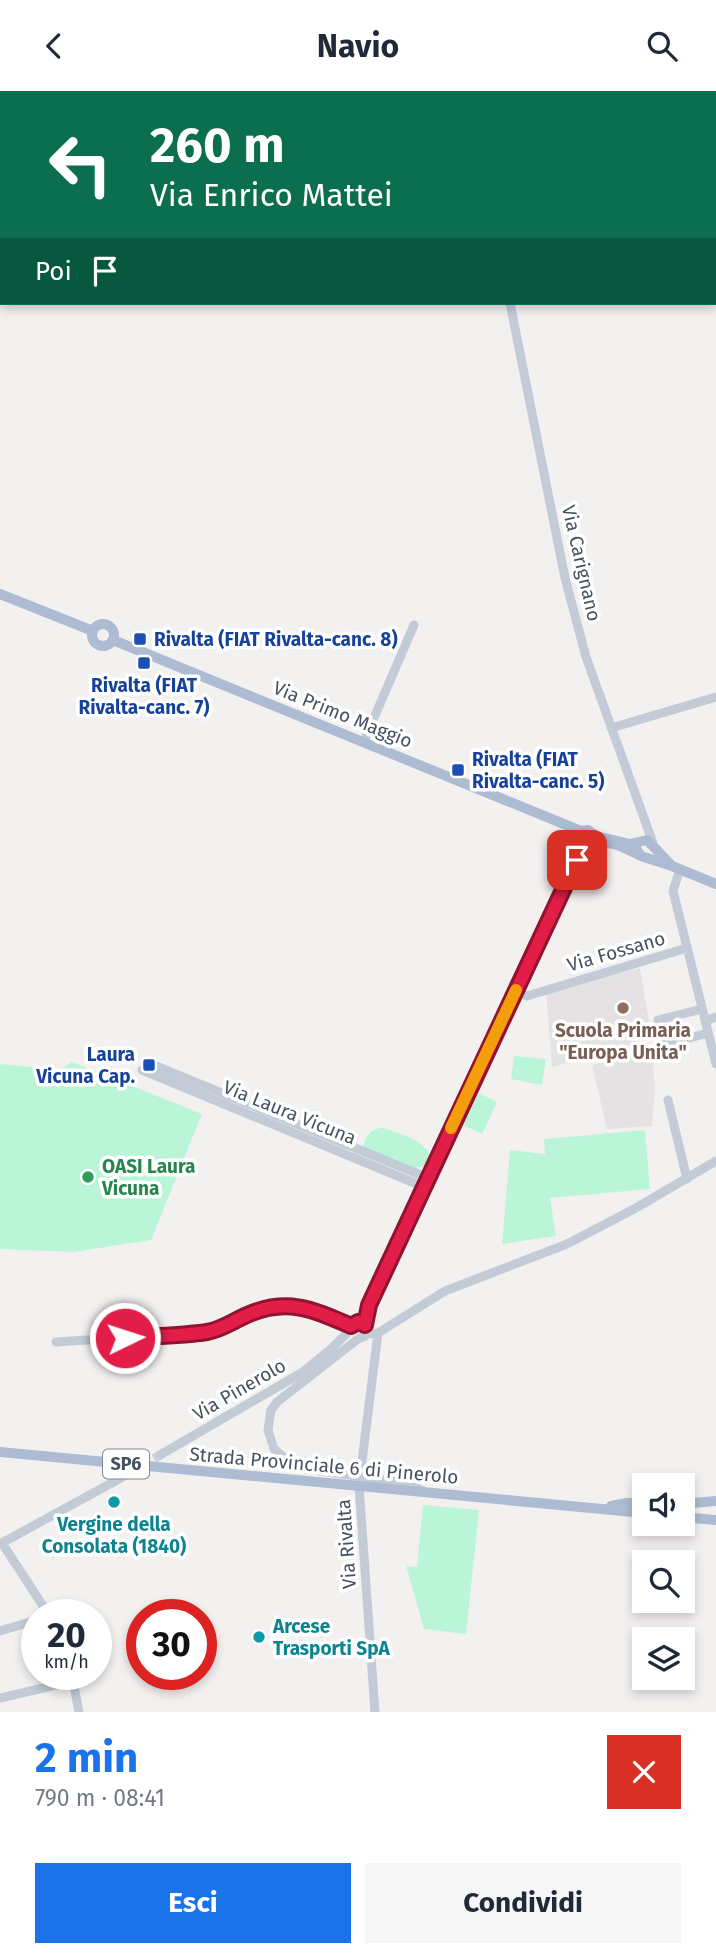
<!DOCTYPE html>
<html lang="it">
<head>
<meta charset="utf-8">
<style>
  body { margin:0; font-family:"Fira Sans",sans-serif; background:#f6f6f7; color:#1f2937; height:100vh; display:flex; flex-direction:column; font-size:26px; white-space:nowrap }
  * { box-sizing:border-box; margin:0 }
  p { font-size:23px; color:#747a83 }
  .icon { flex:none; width:38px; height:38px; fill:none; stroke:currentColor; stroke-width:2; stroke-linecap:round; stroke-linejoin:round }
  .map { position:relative; height:1621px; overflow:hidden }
  .panel { display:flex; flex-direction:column; background:#fff; flex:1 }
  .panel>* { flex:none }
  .guide { position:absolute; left:0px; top:0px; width:718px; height:214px; box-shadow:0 4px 10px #0003; background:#0b6e4f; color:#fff; overflow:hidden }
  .controls { position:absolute; left:632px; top:1382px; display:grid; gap:14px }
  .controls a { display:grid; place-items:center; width:63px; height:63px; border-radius:0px; background:#fff; box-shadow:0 4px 10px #0003; font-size:35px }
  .speed { position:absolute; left:21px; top:1508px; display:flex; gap:14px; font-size:35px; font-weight:700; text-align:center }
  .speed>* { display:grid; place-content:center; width:91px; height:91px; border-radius:50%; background:#fff; box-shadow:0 4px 10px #0003; line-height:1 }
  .speed small { font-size:18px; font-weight:400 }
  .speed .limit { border:10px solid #d22; background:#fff; color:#111 }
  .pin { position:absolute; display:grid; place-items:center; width:60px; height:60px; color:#fff; margin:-30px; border-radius:14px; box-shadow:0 4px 10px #0006 }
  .me { position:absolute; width:77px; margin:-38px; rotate:86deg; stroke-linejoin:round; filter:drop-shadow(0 0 5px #0008) }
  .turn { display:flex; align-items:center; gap:24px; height:147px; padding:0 35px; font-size:32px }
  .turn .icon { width:91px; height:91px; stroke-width:2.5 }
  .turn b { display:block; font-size:49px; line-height:60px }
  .then { display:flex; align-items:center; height:66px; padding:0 35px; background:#0003; gap:14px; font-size:26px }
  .round { display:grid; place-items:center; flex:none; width:74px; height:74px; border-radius:0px; background:#f6f6f7 }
  .headline { display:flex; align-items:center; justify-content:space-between; height:119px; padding:0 35px }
  h1 { font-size:42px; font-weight:700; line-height:52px; color:#1a73e8 }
  .button { display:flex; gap:14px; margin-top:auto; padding:14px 35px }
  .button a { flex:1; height:80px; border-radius:0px; background:#1a73e8; color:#fff; font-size:28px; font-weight:700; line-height:80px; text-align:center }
  .button a+a { background:#f6f6f7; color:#1f2937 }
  header { display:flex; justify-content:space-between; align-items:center; height:91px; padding:0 35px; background:#fff; font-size:32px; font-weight:700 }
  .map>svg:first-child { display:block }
  .education { fill:#e4e2e2 }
  .green { fill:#bbf5d8 }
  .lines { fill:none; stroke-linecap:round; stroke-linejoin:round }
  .minor-tunnel { stroke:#d0d1d3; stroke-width:9; stroke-dasharray:9 4.5; stroke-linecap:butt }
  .minor { stroke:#c3cbd7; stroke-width:9 }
  .major { stroke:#adbcd2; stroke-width:10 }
  .route-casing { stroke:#92132f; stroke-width:18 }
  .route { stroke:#e11d48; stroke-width:12 }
  .slow { stroke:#f59e0b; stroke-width:12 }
  .transit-dot { fill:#1a4fb4; stroke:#fff; stroke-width:2.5 }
  .education-dot { fill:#8d6e63; stroke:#fff; stroke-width:2.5 }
  .leisure-dot { fill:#2e9e5b; stroke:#fff; stroke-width:2.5 }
  .culture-dot { fill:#0f9aa8; stroke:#fff; stroke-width:2.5 }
  .labels { text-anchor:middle; stroke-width:7; stroke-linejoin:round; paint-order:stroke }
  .shield { fill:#fff; stroke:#7e8590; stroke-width:2 }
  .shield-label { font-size:18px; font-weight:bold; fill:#465161 }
  .street-label { font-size:19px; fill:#465161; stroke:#fff }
  .transit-label { font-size:19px; font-weight:bold; fill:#164399; stroke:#fff; text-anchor:start }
  .education-label { font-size:19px; font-weight:bold; fill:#785e54; stroke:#fff }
  .leisure-label { font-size:19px; font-weight:bold; fill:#27864d; stroke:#fff; text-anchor:start }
  .culture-label { font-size:19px; font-weight:bold; fill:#0d838f; stroke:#fff }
</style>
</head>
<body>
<header><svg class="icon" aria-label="back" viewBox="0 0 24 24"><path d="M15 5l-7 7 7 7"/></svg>Navio<svg class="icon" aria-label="search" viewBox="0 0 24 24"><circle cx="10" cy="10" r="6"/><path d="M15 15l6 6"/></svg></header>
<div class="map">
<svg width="716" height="1621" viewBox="0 0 716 1621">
  <rect width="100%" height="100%" fill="#f3f1f0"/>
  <path class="education" d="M 640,877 L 652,948 L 552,976 L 546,900 Z
    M 652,960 L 655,997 L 652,1035 L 607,1038 L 592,974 Z"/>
  <path class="green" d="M 514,965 L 546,968 L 542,994 L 511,988 Z
    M 72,971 L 202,1023 L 151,1149 L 74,1161 L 0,1158 L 0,973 L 43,977 L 41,983 L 48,986 Z
    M 479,1002 L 497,1011 L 482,1043 L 463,1034 Z
    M 384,1037 C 401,1044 425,1048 431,1067 L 428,1074 L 412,1078 L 362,1058 C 367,1045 369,1037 384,1037 Z
    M 645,1039 L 650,1098 L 550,1107 L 556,1145 L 502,1153 L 510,1059 L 545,1063 L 544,1048 Z
    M 423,1414 L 479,1419 L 466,1543 L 424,1538 L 407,1478 L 407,1475 L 417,1476 Z"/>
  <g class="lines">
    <path class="minor-tunnel" d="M 119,1388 L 160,1364"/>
    <path class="minor" d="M 101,0 L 101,2
      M 453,0 L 453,2
      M 529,0 L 530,2
      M 594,0 L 595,2
      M 703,0 L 704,2
      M 496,2 L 501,0
      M 716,37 L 716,38
      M 510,212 L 565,487 L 586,566 L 653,752
      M 611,637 L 716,606
      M 364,650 L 414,534
      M 680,778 L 673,800 L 716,973
      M 516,900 L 527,905 L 687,857
      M 702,918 L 658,929 L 663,954 L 708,942
      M 705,930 L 716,926
      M 156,975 L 428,1087
      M 142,979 L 424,1096
      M 668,1009 L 687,1088
      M 369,1216 L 365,1245 L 358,1248 L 277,1311 L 271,1319 L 268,1339 L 274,1358 L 289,1371 L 305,1378 L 407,1392 L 423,1400
      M 358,1231 L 369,1214 L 577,769 L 586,761
      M 367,1243 L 378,1242 L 445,1200 L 567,1153 L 636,1117 L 716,1070
      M 56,1251 L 210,1241 L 251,1222 L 272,1216 L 297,1215 L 315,1219 L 351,1235
      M 160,1364 L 303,1281 L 332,1257 L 350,1239
      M 2,1452 L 49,1524
      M 0,1453 L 119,1388
      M 0,1540 L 37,1529
      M 72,1585 L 79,1621
      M 0,1607 L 73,1590
      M 375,1621 L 359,1394 L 378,1242"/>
    <path class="major" d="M 0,503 L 93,540
      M92 544a11 11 0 1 1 22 0a11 11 0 1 1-22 0Z
      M 113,549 L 581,740
      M 637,759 L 641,765 L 672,775 L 716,793
      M 639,764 C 629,759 617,752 606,752 C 594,753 578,774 576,748 L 581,740 L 588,739 L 596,745 L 630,753 L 647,749 L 672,775
      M 0,1361 L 644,1422
      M 682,1413 L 716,1410
      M 611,1415 L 627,1412 L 644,1412
      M 682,1426 L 716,1429"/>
  </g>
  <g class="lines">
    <g class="route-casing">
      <path id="route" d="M 125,1247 C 152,1245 180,1245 207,1241 C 221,1239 235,1229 247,1224 C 288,1206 314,1219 351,1235 L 358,1231 L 365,1234 L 369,1214 L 577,769"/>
    </g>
    <use href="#route" class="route"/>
    <path class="slow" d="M 451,1037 L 516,899"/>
  </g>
  <g class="transit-dot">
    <rect x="133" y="541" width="14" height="14" rx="3.5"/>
    <rect x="137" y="565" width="14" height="14" rx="3.5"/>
    <rect x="451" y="672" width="14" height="14" rx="3.5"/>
    <rect x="142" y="967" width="14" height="14" rx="3.5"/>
  </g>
  <circle class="education-dot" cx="623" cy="917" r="7"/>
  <circle class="leisure-dot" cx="88" cy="1086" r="7"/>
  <g class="culture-dot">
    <circle cx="114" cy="1411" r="7"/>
    <circle cx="259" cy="1546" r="7"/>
  </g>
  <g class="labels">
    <rect class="shield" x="103" y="1358.5" width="46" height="29" rx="5"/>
    <g class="shield-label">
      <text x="126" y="1379">SP6</text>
    </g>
    <g class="street-label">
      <text transform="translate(582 472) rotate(77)" y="7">Via Carignano</text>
      <text transform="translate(343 623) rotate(22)" y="7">Via Primo Maggio</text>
      <text transform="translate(616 860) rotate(-16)" y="7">Via Fossano</text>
      <text transform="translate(290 1021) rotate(22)" y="7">Via Laura Vicuna</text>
      <text transform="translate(239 1298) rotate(-30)" y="7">Via Pinerolo</text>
      <text transform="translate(324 1374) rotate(5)" y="7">Strada Provinciale 6 di Pinerolo</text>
      <text transform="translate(346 1453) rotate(-94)" y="7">Via Rivalta</text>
    </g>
    <g class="transit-label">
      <text x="154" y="555">Rivalta (FIAT Rivalta-canc. 8)</text>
      <text x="144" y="601" text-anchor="middle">Rivalta (FIAT<tspan x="144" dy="22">Rivalta-canc. 7)</tspan></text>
      <text x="472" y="675">Rivalta (FIAT<tspan x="472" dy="22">Rivalta-canc. 5)</tspan></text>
      <text x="135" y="970" text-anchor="end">Laura<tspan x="135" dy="22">Vicuna Cap.</tspan></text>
    </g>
    <g class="education-label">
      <text x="623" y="946">Scuola Primaria<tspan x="623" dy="22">"Europa Unita"</tspan></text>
    </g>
    <g class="leisure-label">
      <text x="102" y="1082">OASI Laura<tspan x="102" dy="22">Vicuna</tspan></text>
    </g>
    <g class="culture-label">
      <text x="114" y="1440">Vergine della<tspan x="114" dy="22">Consolata (1840)</tspan></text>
      <text x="273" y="1542" text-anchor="start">Arcese<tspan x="273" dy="22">Trasporti SpA</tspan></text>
    </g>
  </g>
</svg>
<div class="controls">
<a><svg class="icon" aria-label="sound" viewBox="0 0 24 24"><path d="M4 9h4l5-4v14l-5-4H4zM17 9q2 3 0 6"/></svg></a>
<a><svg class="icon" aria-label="search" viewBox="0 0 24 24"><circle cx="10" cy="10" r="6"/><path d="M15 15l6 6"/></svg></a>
<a><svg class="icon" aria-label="layers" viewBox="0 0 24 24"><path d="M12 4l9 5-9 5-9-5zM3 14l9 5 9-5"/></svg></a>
</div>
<div class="speed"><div>20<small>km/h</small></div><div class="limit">30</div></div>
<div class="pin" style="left:577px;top:769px;background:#d93025"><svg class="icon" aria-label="arrive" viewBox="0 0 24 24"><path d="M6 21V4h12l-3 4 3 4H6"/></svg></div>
<svg class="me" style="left:125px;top:1247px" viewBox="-20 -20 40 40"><circle r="17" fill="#e11d48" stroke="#fff" stroke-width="3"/><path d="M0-11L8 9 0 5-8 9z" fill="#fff"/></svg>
<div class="guide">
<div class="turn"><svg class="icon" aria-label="left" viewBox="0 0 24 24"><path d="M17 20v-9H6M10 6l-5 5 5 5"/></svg><div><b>260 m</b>Via Enrico Mattei</div></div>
<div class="then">Poi<svg class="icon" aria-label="arrive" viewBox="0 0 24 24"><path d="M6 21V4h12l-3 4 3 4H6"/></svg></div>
</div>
</div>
<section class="panel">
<div class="headline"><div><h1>2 min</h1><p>790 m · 08:41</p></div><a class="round" style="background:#d93025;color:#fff"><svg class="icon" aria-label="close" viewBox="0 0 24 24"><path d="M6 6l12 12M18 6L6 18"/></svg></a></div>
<div class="button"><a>Esci</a><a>Condividi</a></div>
</section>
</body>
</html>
